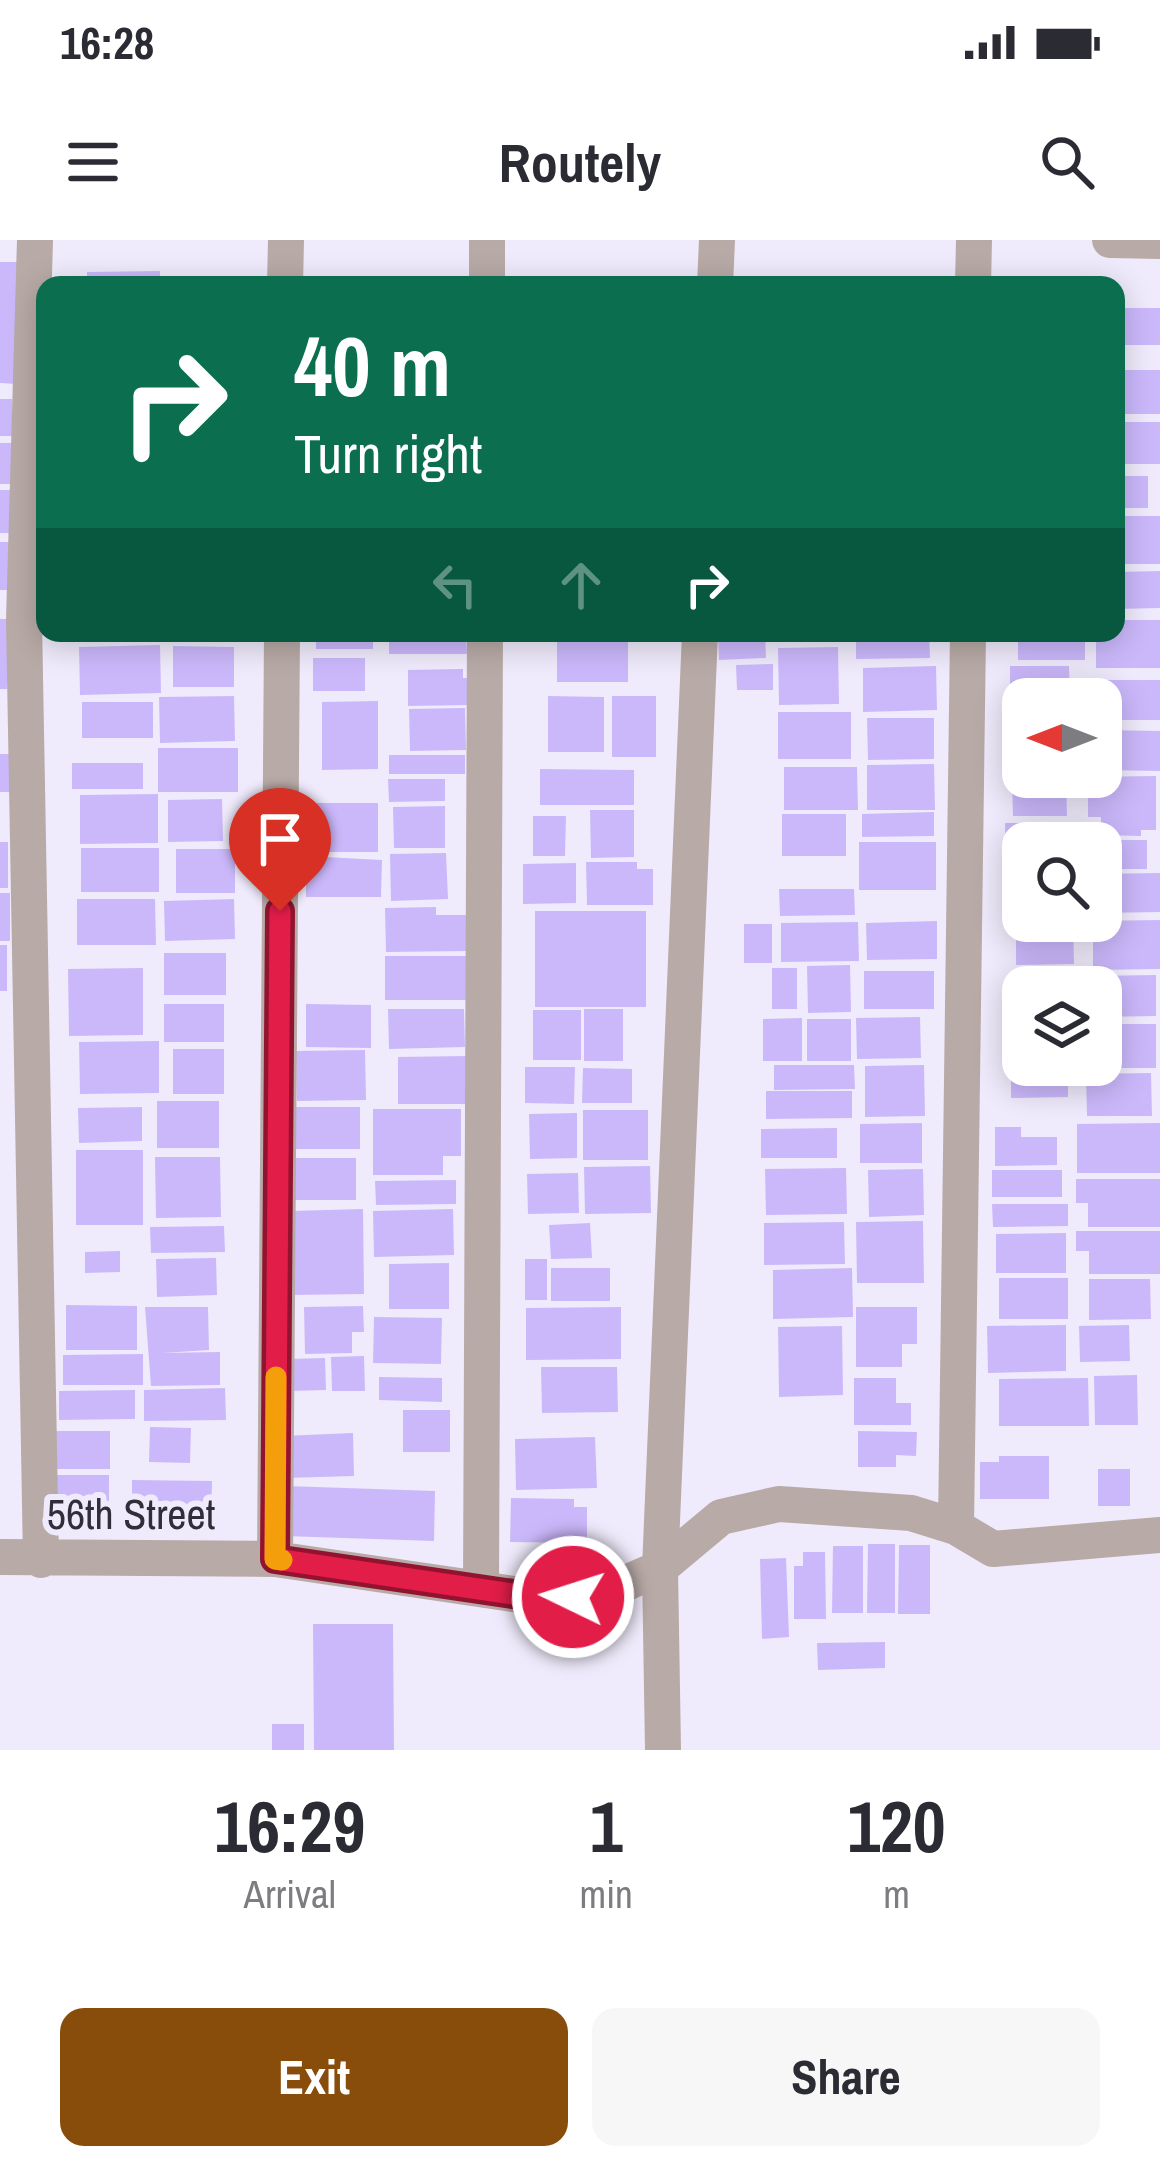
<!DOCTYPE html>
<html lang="en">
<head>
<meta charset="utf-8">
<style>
  body { margin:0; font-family:"Archivo Narrow",sans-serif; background:#f7f7f7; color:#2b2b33; height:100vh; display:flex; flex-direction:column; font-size:45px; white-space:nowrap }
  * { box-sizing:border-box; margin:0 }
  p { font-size:39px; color:#7c7c81 }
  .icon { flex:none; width:66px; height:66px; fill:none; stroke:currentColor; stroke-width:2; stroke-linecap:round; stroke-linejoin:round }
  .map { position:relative; height:1510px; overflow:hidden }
  .side { display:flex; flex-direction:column; background:#fff; flex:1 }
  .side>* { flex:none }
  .top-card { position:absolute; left:36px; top:36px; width:1089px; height:366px; border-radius:24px; box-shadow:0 6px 30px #0003; background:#0b6e4f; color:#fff; overflow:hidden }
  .needle { width:78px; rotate:270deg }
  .fabs { position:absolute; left:1002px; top:438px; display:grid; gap:24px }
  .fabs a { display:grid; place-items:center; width:120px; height:120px; border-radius:24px; background:#fff; box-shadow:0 6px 30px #0003; font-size:60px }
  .pin { position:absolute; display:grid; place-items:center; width:102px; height:102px; color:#fff; margin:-123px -51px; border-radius:50% 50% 50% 0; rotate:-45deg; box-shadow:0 0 12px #0007 }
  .pin .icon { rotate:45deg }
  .me { position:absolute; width:132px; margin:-66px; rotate:274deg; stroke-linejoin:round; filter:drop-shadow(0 0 9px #0008) }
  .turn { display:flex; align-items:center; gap:42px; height:252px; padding:0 60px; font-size:54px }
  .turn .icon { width:156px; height:156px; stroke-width:2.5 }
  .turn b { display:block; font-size:84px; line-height:102px }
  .lanes { display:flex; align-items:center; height:114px; padding:0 60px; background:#0003; justify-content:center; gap:60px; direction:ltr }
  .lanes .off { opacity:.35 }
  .eta { display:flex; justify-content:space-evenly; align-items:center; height:204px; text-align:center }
  .eta b { font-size:72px; font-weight:800; line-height:84px }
  .button { display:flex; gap:24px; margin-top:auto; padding:24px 60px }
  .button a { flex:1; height:138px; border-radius:24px; background:#884c0b; color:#fff; font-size:48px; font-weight:800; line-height:138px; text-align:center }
  .button a+a { background:#f7f7f7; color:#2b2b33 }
  .status { display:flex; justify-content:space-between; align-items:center; height:84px; padding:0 60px; background:#fff; direction:ltr }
  .status svg { height:33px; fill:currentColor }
  header { display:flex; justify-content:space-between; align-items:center; height:156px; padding:0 60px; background:#fff; font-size:54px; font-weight:800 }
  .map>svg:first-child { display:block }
  .building { fill:#cbb8fb }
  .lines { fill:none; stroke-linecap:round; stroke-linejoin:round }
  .minor { stroke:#b8aaa7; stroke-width:36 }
  .route-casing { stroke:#92132f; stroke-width:30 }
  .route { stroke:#e11d48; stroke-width:21 }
  .slow { stroke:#f59e0b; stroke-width:21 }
  .labels { text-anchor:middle; stroke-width:12; stroke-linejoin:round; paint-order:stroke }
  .street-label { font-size:42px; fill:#312e39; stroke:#f0ebfc }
</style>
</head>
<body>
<div class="status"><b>16:28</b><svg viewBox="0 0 49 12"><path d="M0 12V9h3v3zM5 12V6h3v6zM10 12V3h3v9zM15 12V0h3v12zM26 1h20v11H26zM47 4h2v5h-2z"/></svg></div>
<header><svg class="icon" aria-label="menu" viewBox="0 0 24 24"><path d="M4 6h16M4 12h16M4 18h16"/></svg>Routely<svg class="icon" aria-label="search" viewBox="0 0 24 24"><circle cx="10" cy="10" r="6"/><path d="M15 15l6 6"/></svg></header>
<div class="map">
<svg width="1160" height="1510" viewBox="0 0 1160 1510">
  <rect width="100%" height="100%" fill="#f0ebfc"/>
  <path class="building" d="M 0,22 L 18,22 L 17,144 L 0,143 Z
    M 160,31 L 160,45 L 87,45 L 87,32 Z
    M 1116,68 L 1160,68 L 1160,105 L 1116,105 Z
    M 1116,130 L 1160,130 L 1160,174 L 1116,174 Z
    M 0,159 L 12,159 L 12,196 L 0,196 Z
    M 1116,182 L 1160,182 L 1160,224 L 1116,224 Z
    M 0,203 L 16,203 L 16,244 L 0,244 Z
    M 1116,236 L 1148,236 L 1148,268 L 1116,268 Z
    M 0,250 L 15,250 L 15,293 L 0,293 Z
    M 1116,276 L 1160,276 L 1160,324 L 1116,324 Z
    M 0,302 L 13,302 L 13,350 L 0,350 Z
    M 1160,331 L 1160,368 L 1116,369 L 1116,332 Z
    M 0,379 L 12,379 L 7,449 L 0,449 Z
    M 1116,380 L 1160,380 L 1160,428 L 1096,428 L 1096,393 L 1116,393 Z
    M 81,393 L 156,393 L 156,400 L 81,401 Z
    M 184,393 L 233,393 L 233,399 L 184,400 Z
    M 316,393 L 373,393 L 373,409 L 316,409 Z
    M 389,393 L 466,393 L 467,414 L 389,414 Z
    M 557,393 L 628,393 L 628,442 L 557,442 Z
    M 718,393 L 765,393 L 766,418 L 719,420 Z
    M 856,393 L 929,393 L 930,418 L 856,419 Z
    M 1018,393 L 1085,393 L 1085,420 L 1018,420 Z
    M 160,405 L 161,453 L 80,455 L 79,407 Z
    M 173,406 L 234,407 L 234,447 L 173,447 Z
    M 838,407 L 839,464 L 779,465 L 778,408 Z
    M 313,418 L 365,418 L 365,451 L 313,451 Z
    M 773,424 L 773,450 L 737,450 L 736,425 Z
    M 936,426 L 937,470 L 863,472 L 863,428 Z
    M 1010,426 L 1069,426 L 1070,459 L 1010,461 Z
    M 463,429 L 463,438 L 470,438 L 470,465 L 408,466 L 408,430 Z
    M 1099,440 L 1160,440 L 1160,480 L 1101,480 Z
    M 234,456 L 235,501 L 160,503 L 159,457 Z
    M 548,456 L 604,457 L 604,512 L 548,512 Z
    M 612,456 L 656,456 L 656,517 L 612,517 Z
    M 378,461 L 378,529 L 322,530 L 322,462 Z
    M 82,462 L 153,462 L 153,498 L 82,498 Z
    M 465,468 L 466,510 L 410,511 L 409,469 Z
    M 778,472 L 851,472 L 851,519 L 778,519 Z
    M 867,478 L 934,478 L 934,519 L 868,520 Z
    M 1009,480 L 1023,480 L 1023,528 L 1009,528 Z
    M 1101,490 L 1160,491 L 1160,531 L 1101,530 Z
    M 158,508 L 238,508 L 238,552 L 158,552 Z
    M 0,514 L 11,514 L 11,552 L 0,552 Z
    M 389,515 L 465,515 L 465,534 L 389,534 Z
    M 72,523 L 143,523 L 143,549 L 72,549 Z
    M 934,524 L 935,570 L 867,570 L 867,525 Z
    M 784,527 L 857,527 L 858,570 L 784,570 Z
    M 540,529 L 634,530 L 634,565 L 540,565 Z
    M 1156,536 L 1156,590 L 1141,590 L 1141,596 L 1101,595 L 1101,577 L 1088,577 L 1088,537 Z
    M 1066,538 L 1067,576 L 1013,576 L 1012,540 Z
    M 388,539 L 445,539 L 445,561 L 389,562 Z
    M 158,554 L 158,603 L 80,604 L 80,555 Z
    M 222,559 L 223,601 L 168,602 L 168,560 Z
    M 302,563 L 378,563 L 378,612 L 302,612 Z
    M 445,566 L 445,608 L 394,608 L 393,567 Z
    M 590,570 L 634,570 L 634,617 L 591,618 Z
    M 934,572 L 934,596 L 862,597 L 862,574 Z
    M 782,574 L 846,574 L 846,616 L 782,616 Z
    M 533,576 L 566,576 L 565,616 L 533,616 Z
    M 1005,583 L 1088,583 L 1088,603 L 1023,603 L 1023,627 L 1006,627 Z
    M 1113,600 L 1147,600 L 1147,629 L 1113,629 Z
    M 0,602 L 8,602 L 8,648 L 0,648 Z
    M 859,602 L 936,602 L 936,650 L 859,650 Z
    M 81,608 L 159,608 L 159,652 L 81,652 Z
    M 176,609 L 235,609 L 235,653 L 176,653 Z
    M 446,613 L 448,659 L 391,661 L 390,614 Z
    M 306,616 L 382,620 L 381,657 L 306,657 Z
    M 586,622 L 637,622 L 637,629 L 653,629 L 653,665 L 587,665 Z
    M 576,623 L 576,663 L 523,664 L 523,624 Z
    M 1005,633 L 1023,633 L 1023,675 L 1005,675 Z
    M 1160,633 L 1160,672 L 1101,673 L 1101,634 Z
    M 779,649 L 854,649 L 855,675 L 780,676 Z
    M 0,653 L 10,653 L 10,701 L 0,701 Z
    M 77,659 L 155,659 L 156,705 L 77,705 Z
    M 234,659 L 235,699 L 165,701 L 164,661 Z
    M 436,667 L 436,675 L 468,675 L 468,711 L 386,712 L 385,668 Z
    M 535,671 L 646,671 L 646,767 L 535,767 Z
    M 1160,680 L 1160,729 L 1093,730 L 1093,681 Z
    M 937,681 L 937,719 L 867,720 L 866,683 Z
    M 858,682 L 859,721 L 781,722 L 781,683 Z
    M 1073,682 L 1074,724 L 1016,725 L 1016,683 Z
    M 744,684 L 772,684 L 772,723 L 744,723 Z
    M 0,705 L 7,705 L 7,751 L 0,751 Z
    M 164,713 L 226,713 L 226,755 L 164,755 Z
    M 385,716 L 468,716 L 468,760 L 385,760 Z
    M 850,725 L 851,772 L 808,773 L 807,726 Z
    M 143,728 L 143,795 L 69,796 L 68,729 Z
    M 772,728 L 797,728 L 797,769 L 772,769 Z
    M 864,731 L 934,731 L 934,769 L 864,769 Z
    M 1011,731 L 1044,731 L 1044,747 L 1023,747 L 1023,779 L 1011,779 Z
    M 1156,735 L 1156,776 L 1101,777 L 1101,747 L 1093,747 L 1093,736 Z
    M 164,764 L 224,764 L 224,802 L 164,802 Z
    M 306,764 L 371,765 L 371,808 L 306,807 Z
    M 388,769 L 464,769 L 465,807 L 389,809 Z
    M 584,769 L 623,769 L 623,821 L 584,821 Z
    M 533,770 L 581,770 L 581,820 L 533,820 Z
    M 920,777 L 921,818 L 857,819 L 856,778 Z
    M 802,778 L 802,821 L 763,821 L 763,779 Z
    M 807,779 L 851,779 L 851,821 L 807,821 Z
    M 1101,784 L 1156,784 L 1156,828 L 1101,828 Z
    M 1004,795 L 1023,795 L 1023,825 L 1068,825 L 1068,857 L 1011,858 L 1011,831 L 1004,831 Z
    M 159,801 L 159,853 L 80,854 L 79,802 Z
    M 173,809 L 224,809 L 224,854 L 173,854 Z
    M 365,810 L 366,860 L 297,861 L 296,811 Z
    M 466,816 L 466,864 L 398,864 L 398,817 Z
    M 774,825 L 854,825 L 855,849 L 774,850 Z
    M 924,825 L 925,876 L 865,877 L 865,826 Z
    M 525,827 L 575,827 L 574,864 L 525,863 Z
    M 583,828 L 632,829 L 632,863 L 582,863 Z
    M 1151,833 L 1152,876 L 1087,876 L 1086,834 Z
    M 766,851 L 852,851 L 852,878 L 766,879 Z
    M 157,861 L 219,861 L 219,908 L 157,908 Z
    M 142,867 L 142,901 L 79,903 L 78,868 Z
    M 291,867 L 360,867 L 360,909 L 291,909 Z
    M 373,869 L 461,869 L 461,916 L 443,916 L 443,935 L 373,935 Z
    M 583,870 L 648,870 L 648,920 L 583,920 Z
    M 577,873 L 577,918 L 530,919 L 529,874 Z
    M 922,883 L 922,923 L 860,923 L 860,884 Z
    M 1160,883 L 1160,933 L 1077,933 L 1077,884 Z
    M 995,887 L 1021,887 L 1021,897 L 1057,897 L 1057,925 L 995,926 Z
    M 837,888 L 837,918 L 761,918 L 761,889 Z
    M 76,910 L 143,910 L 143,985 L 76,985 Z
    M 155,917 L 220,917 L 221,977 L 156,978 Z
    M 290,918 L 356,918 L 356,960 L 290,960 Z
    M 650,926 L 651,973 L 585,974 L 584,927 Z
    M 846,928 L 847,974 L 766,975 L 765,929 Z
    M 923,929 L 924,975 L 869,977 L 868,930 Z
    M 992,930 L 1062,930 L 1062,957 L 992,957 Z
    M 578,933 L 579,973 L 528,974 L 527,934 Z
    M 1076,939 L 1160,939 L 1160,987 L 1088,987 L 1088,963 L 1076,963 Z
    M 456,940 L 456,964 L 376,965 L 375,941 Z
    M 992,964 L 1068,964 L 1068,986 L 993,987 Z
    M 363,969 L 364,1054 L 291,1055 L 290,971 Z
    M 453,969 L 454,1015 L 374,1017 L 373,971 Z
    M 923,981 L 924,1043 L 857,1043 L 856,982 Z
    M 844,982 L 845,1024 L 764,1025 L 764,983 Z
    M 590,983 L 592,1018 L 551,1019 L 549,985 Z
    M 224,986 L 225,1012 L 151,1013 L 150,987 Z
    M 1076,991 L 1160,991 L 1160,1034 L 1089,1034 L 1089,1011 L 1076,1011 Z
    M 1066,993 L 1066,1033 L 996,1033 L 996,994 Z
    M 120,1011 L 120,1032 L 85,1033 L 85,1012 Z
    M 216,1018 L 217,1055 L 157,1057 L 156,1019 Z
    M 525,1019 L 547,1019 L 547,1060 L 525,1060 Z
    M 449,1023 L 449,1069 L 389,1069 L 389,1024 Z
    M 551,1028 L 610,1028 L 610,1061 L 551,1061 Z
    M 852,1028 L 853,1077 L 773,1079 L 773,1030 Z
    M 999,1038 L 1068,1038 L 1068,1079 L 999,1079 Z
    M 1089,1039 L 1150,1039 L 1151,1079 L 1089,1080 Z
    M 66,1065 L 137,1066 L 137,1110 L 66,1110 Z
    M 363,1066 L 364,1092 L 352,1092 L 352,1113 L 305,1114 L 304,1067 Z
    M 145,1067 L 208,1067 L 209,1110 L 162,1113 L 220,1112 L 220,1145 L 151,1146 Z
    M 621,1067 L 621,1119 L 526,1120 L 526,1068 Z
    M 856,1067 L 917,1067 L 917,1104 L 902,1104 L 902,1127 L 856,1127 Z
    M 374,1077 L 442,1078 L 441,1124 L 373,1123 Z
    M 1066,1085 L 1066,1131 L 988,1133 L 987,1086 Z
    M 1129,1085 L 1130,1121 L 1080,1122 L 1079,1086 Z
    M 842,1086 L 843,1155 L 779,1157 L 778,1087 Z
    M 143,1114 L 143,1145 L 63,1145 L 63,1115 Z
    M 364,1116 L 365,1151 L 332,1151 L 331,1117 Z
    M 325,1118 L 326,1150 L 289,1151 L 289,1119 Z
    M 541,1127 L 617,1127 L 618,1172 L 542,1173 Z
    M 1137,1135 L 1138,1185 L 1095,1185 L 1094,1136 Z
    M 379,1137 L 442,1138 L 442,1162 L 379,1160 Z
    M 854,1138 L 896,1138 L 896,1163 L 911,1163 L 911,1185 L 854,1185 Z
    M 1088,1138 L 1089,1186 L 999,1186 L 999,1139 Z
    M 225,1148 L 226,1180 L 144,1181 L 144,1150 Z
    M 135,1150 L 135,1179 L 59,1180 L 59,1151 Z
    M 403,1170 L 450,1170 L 450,1212 L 403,1212 Z
    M 150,1187 L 191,1188 L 190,1223 L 149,1222 Z
    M 52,1191 L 110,1191 L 110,1229 L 53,1229 Z
    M 858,1191 L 917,1192 L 916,1216 L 896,1215 L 896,1227 L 858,1227 Z
    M 353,1193 L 354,1236 L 284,1238 L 282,1196 Z
    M 595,1197 L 597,1248 L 516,1250 L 515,1199 Z
    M 999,1216 L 1049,1216 L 1049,1259 L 980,1259 L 980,1222 L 999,1222 Z
    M 1098,1229 L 1130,1229 L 1130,1266 L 1098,1266 Z
    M 51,1235 L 109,1235 L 109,1286 L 51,1286 Z
    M 132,1240 L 212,1241 L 211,1287 L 132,1287 Z
    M 286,1246 L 435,1251 L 434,1301 L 284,1296 Z
    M 511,1258 L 574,1259 L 574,1267 L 587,1267 L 587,1303 L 510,1302 Z
    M 868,1304 L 895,1304 L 895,1373 L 867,1373 Z
    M 899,1305 L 930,1305 L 930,1374 L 898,1374 Z
    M 833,1306 L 863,1306 L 863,1373 L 832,1373 Z
    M 803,1312 L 825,1312 L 826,1379 L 794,1379 L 794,1326 L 803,1326 Z
    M 786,1318 L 789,1397 L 762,1399 L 760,1319 Z
    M 313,1384 L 393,1384 L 394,1510 L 314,1510 Z
    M 885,1402 L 885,1428 L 818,1430 L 817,1403 Z
    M 272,1484 L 304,1484 L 304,1510 L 272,1510 Z"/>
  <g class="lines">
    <path class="minor" d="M 35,0 L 24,380 L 41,1320
      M 1110,0 L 1160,1
      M 285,45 L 286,0
      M 487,45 L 487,0
      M 715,45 L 717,0
      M 973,45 L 974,0
      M 956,1287 L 968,393
      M 0,1317 L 275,1319 L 547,1359 L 599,1355 L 660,1328 L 721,1277 L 779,1264 L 911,1273 L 956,1287 L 993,1309 L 1160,1295
      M 275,1319 L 282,393
      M 481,1349 L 485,393
      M 663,1510 L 660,1328 L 700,393"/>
  </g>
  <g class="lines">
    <g class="route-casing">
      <path id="route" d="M 280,671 L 275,1319 L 547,1359 L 573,1357"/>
    </g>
    <use href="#route" class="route"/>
    <path class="slow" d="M 276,1137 L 275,1319 L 282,1320"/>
  </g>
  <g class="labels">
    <g class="street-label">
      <text x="131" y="1289">56th Street</text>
    </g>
  </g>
</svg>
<div class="fabs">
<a><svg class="needle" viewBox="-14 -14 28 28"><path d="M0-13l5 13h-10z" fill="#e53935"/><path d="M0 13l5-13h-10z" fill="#7c7c81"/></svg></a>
<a><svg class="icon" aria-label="search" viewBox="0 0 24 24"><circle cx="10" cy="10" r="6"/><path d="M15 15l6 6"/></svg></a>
<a><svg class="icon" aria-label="layers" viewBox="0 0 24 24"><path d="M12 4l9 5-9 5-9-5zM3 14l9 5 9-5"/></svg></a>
</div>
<div class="pin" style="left:280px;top:671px;background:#d93025"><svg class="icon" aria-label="arrive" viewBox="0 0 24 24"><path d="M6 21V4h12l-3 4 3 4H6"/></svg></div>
<svg class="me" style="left:573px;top:1357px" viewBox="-20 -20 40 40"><circle r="17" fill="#e11d48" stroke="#fff" stroke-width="3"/><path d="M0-11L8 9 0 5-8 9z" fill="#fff"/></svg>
<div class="top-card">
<div class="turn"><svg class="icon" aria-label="right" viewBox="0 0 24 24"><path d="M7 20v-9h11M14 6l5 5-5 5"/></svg><div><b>40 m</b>Turn right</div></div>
<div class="lanes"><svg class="icon off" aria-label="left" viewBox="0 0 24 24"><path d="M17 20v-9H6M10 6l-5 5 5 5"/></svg><svg class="icon off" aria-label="ahead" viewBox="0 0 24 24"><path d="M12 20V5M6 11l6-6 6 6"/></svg><svg class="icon" aria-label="right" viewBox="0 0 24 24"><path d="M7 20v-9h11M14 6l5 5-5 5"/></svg></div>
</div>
</div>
<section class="side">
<div class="eta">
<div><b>16:29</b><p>Arrival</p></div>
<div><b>1</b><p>min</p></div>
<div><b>120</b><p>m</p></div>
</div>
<div class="button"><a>Exit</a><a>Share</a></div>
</section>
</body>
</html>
